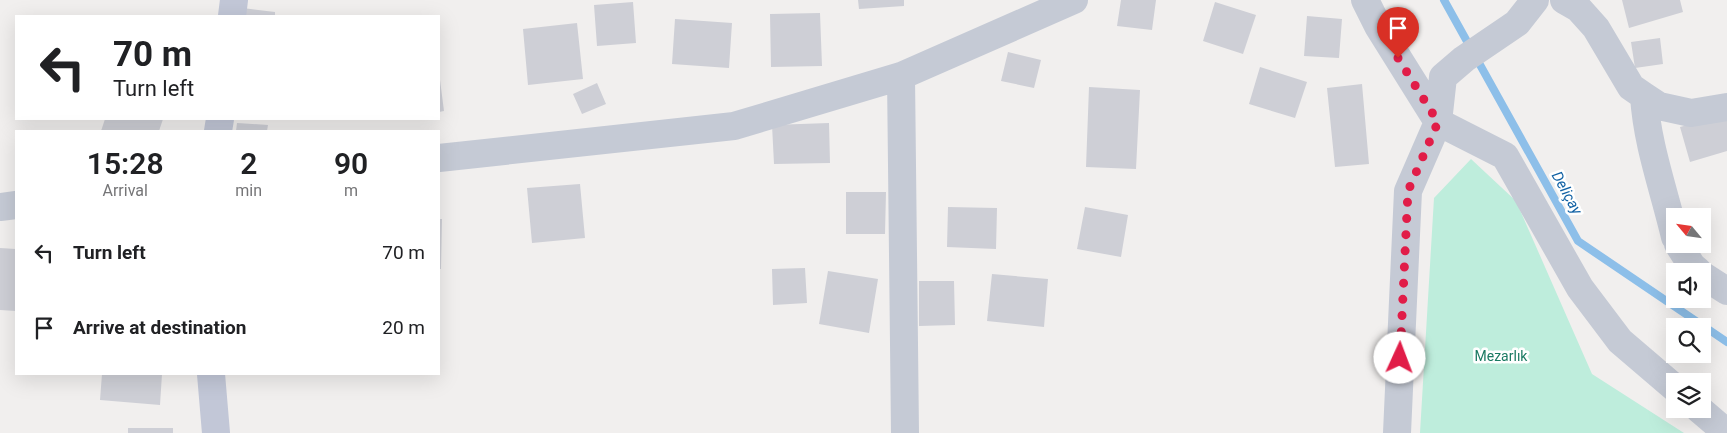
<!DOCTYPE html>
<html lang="en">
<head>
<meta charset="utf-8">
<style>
  body { margin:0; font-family:Roboto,sans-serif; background:#f2f2f2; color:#202124; height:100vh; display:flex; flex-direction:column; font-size:19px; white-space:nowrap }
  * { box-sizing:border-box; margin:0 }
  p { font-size:16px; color:#757577 }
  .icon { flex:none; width:28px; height:28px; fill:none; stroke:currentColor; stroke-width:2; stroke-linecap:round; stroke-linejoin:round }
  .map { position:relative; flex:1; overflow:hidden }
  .drawer { position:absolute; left:15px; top:130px; width:425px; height:245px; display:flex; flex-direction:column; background:#fff; border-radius:0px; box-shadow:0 5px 20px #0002 }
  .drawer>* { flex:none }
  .guide { position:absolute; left:15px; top:15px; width:425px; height:105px; border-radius:0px; box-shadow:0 5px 20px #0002; background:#fff; color:#202124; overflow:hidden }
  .needle { width:32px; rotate:299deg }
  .buttons { position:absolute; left:1666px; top:208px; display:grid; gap:10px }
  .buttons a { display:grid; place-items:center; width:45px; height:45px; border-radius:0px; background:#fff; box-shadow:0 5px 20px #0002; font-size:25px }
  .pin { position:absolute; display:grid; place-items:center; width:42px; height:42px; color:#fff; margin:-51px -21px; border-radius:50% 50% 50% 0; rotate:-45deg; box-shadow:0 0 5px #0007 }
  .pin .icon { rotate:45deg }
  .me { position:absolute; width:55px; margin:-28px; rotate:2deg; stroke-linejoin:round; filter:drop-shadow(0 0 4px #0008) }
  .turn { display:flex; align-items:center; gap:18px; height:105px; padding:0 15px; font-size:22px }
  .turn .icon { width:65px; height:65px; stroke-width:2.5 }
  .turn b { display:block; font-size:35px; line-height:42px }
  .eta { display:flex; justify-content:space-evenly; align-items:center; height:85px; text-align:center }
  .eta b { font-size:30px; font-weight:600; line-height:35px }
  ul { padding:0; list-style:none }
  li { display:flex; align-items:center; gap:15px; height:75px; padding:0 15px }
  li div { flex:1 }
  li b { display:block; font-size:19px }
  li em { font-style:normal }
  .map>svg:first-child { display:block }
  .green { fill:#beeddc }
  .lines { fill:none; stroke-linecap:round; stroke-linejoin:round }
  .stream { stroke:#8dbfe9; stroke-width:8 }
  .building { fill:#cecfd6 }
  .street { stroke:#c5cad5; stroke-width:28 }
  .secondary { stroke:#c2c7d7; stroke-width:28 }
  .route { stroke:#e11d48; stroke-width:9; stroke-dasharray:0 16.2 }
  .labels { text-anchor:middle; stroke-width:5; stroke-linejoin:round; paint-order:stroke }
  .park-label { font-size:14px; fill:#1a7a62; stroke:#fff }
  .water-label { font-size:15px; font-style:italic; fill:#1161a4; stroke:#fff }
</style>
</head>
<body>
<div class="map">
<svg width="1727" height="433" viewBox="0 0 1727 433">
  <rect width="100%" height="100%" fill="#f1efee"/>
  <path class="green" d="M 1471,159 L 1516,201 L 1592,374 L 1684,433 L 1420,433 L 1434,198 Z"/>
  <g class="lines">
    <path class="stream" d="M 1444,0 L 1578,241 L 1727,342"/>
  </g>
  <path class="building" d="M 858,0 L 904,0 L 904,6 L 859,9 Z
    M 1121,0 L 1156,0 L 1152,30 L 1117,26 Z
    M 1622,0 L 1680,0 L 1683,12 L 1629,28 Z
    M 633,2 L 636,43 L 597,46 L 594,5 Z
    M 1215,2 L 1256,15 L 1243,54 L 1203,41 Z
    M 243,8 L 275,12 L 275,16 L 242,16 Z
    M 820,13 L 822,66 L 771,67 L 770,14 Z
    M 1307,16 L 1342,19 L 1339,58 L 1304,56 Z
    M 675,19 L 732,23 L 729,68 L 672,64 Z
    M 577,23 L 583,79 L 528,85 L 523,29 Z
    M 1660,38 L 1663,64 L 1635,68 L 1631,42 Z
    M 1008,52 L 1041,60 L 1034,88 L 1001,81 Z
    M 1260,67 L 1307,82 L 1295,118 L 1249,104 Z
    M 439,72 L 444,111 L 439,112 Z
    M 597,83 L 606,104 L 582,114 L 573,94 Z
    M 1362,84 L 1369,164 L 1335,167 L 1327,88 Z
    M 1089,87 L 1140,90 L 1136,169 L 1086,167 Z
    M 1727,114 L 1727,151 L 1690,162 L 1680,127 Z
    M 105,119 L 163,119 L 159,131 L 101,131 Z
    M 237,123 L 268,125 L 267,131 L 236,131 Z
    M 829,123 L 830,163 L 774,164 L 772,125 Z
    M 580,184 L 585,238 L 532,243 L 527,188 Z
    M 846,192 L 886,192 L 885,234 L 846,234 Z
    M 948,207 L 997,208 L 996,249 L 947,247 Z
    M 1085,207 L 1128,215 L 1121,257 L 1077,249 Z
    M 439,219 L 442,219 L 441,269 L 439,269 Z
    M 0,248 L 16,249 L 16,311 L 0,310 Z
    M 805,268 L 807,303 L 773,305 L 772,269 Z
    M 828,271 L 878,279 L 869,333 L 819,324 Z
    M 992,274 L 1048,279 L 1044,327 L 987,321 Z
    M 919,281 L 954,281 L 955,325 L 919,326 Z
    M 102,374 L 162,374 L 160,405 L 100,400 Z
    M 128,428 L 173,428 L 173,433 L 128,433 Z"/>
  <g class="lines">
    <path class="street" d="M 1365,0 L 1378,26 L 1438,122 L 1505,156 L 1580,288 L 1620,341 L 1675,388
      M 1564,0 L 1578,8 L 1596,28 L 1631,87 L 1644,96 L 1659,106 L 1691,113 L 1727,107
      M 901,76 L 905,433
      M 1644,96 C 1647,145 1664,190 1675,237
      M 439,158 L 734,126 L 901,76 L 1074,0
      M 0,207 L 16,205
      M 1678,244 L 1692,266 L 1698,271
      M 1702,275 L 1727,291
      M 1699,409 L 1727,433
      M 1397,433 L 1408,191 L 1438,122 L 1443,77 L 1464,59 L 1517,23 L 1535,0"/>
    <path class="secondary" d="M 232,16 L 234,0
      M 218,131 L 220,119
      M 211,374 L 216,433"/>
  </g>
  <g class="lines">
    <path class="route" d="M 1398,58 L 1438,122 L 1408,191 L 1400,358"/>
  </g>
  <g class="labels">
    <g class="park-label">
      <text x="1501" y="361">Mezarlık</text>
    </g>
    <g class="water-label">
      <text transform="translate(1567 193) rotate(61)" y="5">Deliçay</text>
    </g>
  </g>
</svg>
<div class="buttons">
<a><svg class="needle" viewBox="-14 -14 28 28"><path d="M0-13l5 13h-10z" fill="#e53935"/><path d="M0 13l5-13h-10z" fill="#757577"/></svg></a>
<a><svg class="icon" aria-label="sound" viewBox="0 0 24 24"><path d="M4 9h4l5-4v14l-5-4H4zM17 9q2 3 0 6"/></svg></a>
<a><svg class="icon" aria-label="search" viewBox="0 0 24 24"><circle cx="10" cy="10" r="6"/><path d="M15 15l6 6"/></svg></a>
<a><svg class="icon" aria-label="layers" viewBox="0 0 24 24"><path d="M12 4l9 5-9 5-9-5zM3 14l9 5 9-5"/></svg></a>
</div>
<div class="pin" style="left:1398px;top:58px;background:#d93025"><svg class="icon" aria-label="arrive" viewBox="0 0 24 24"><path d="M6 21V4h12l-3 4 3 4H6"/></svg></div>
<svg class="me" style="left:1400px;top:358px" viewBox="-20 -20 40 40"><circle r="19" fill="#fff"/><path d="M0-13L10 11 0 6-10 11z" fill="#e11d48"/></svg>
<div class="guide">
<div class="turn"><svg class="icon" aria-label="left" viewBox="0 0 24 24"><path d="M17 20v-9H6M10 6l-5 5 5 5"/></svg><div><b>70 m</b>Turn left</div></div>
</div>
<section class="drawer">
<div class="eta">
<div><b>15:28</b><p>Arrival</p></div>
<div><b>2</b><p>min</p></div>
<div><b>90</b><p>m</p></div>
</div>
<ul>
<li><svg class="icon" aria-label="left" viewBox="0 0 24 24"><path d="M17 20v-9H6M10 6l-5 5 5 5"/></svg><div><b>Turn left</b></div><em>70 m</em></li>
<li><svg class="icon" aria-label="arrive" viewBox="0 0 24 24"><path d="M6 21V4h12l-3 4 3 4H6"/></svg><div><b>Arrive at destination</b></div><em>20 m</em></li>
</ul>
</section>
</div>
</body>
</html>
